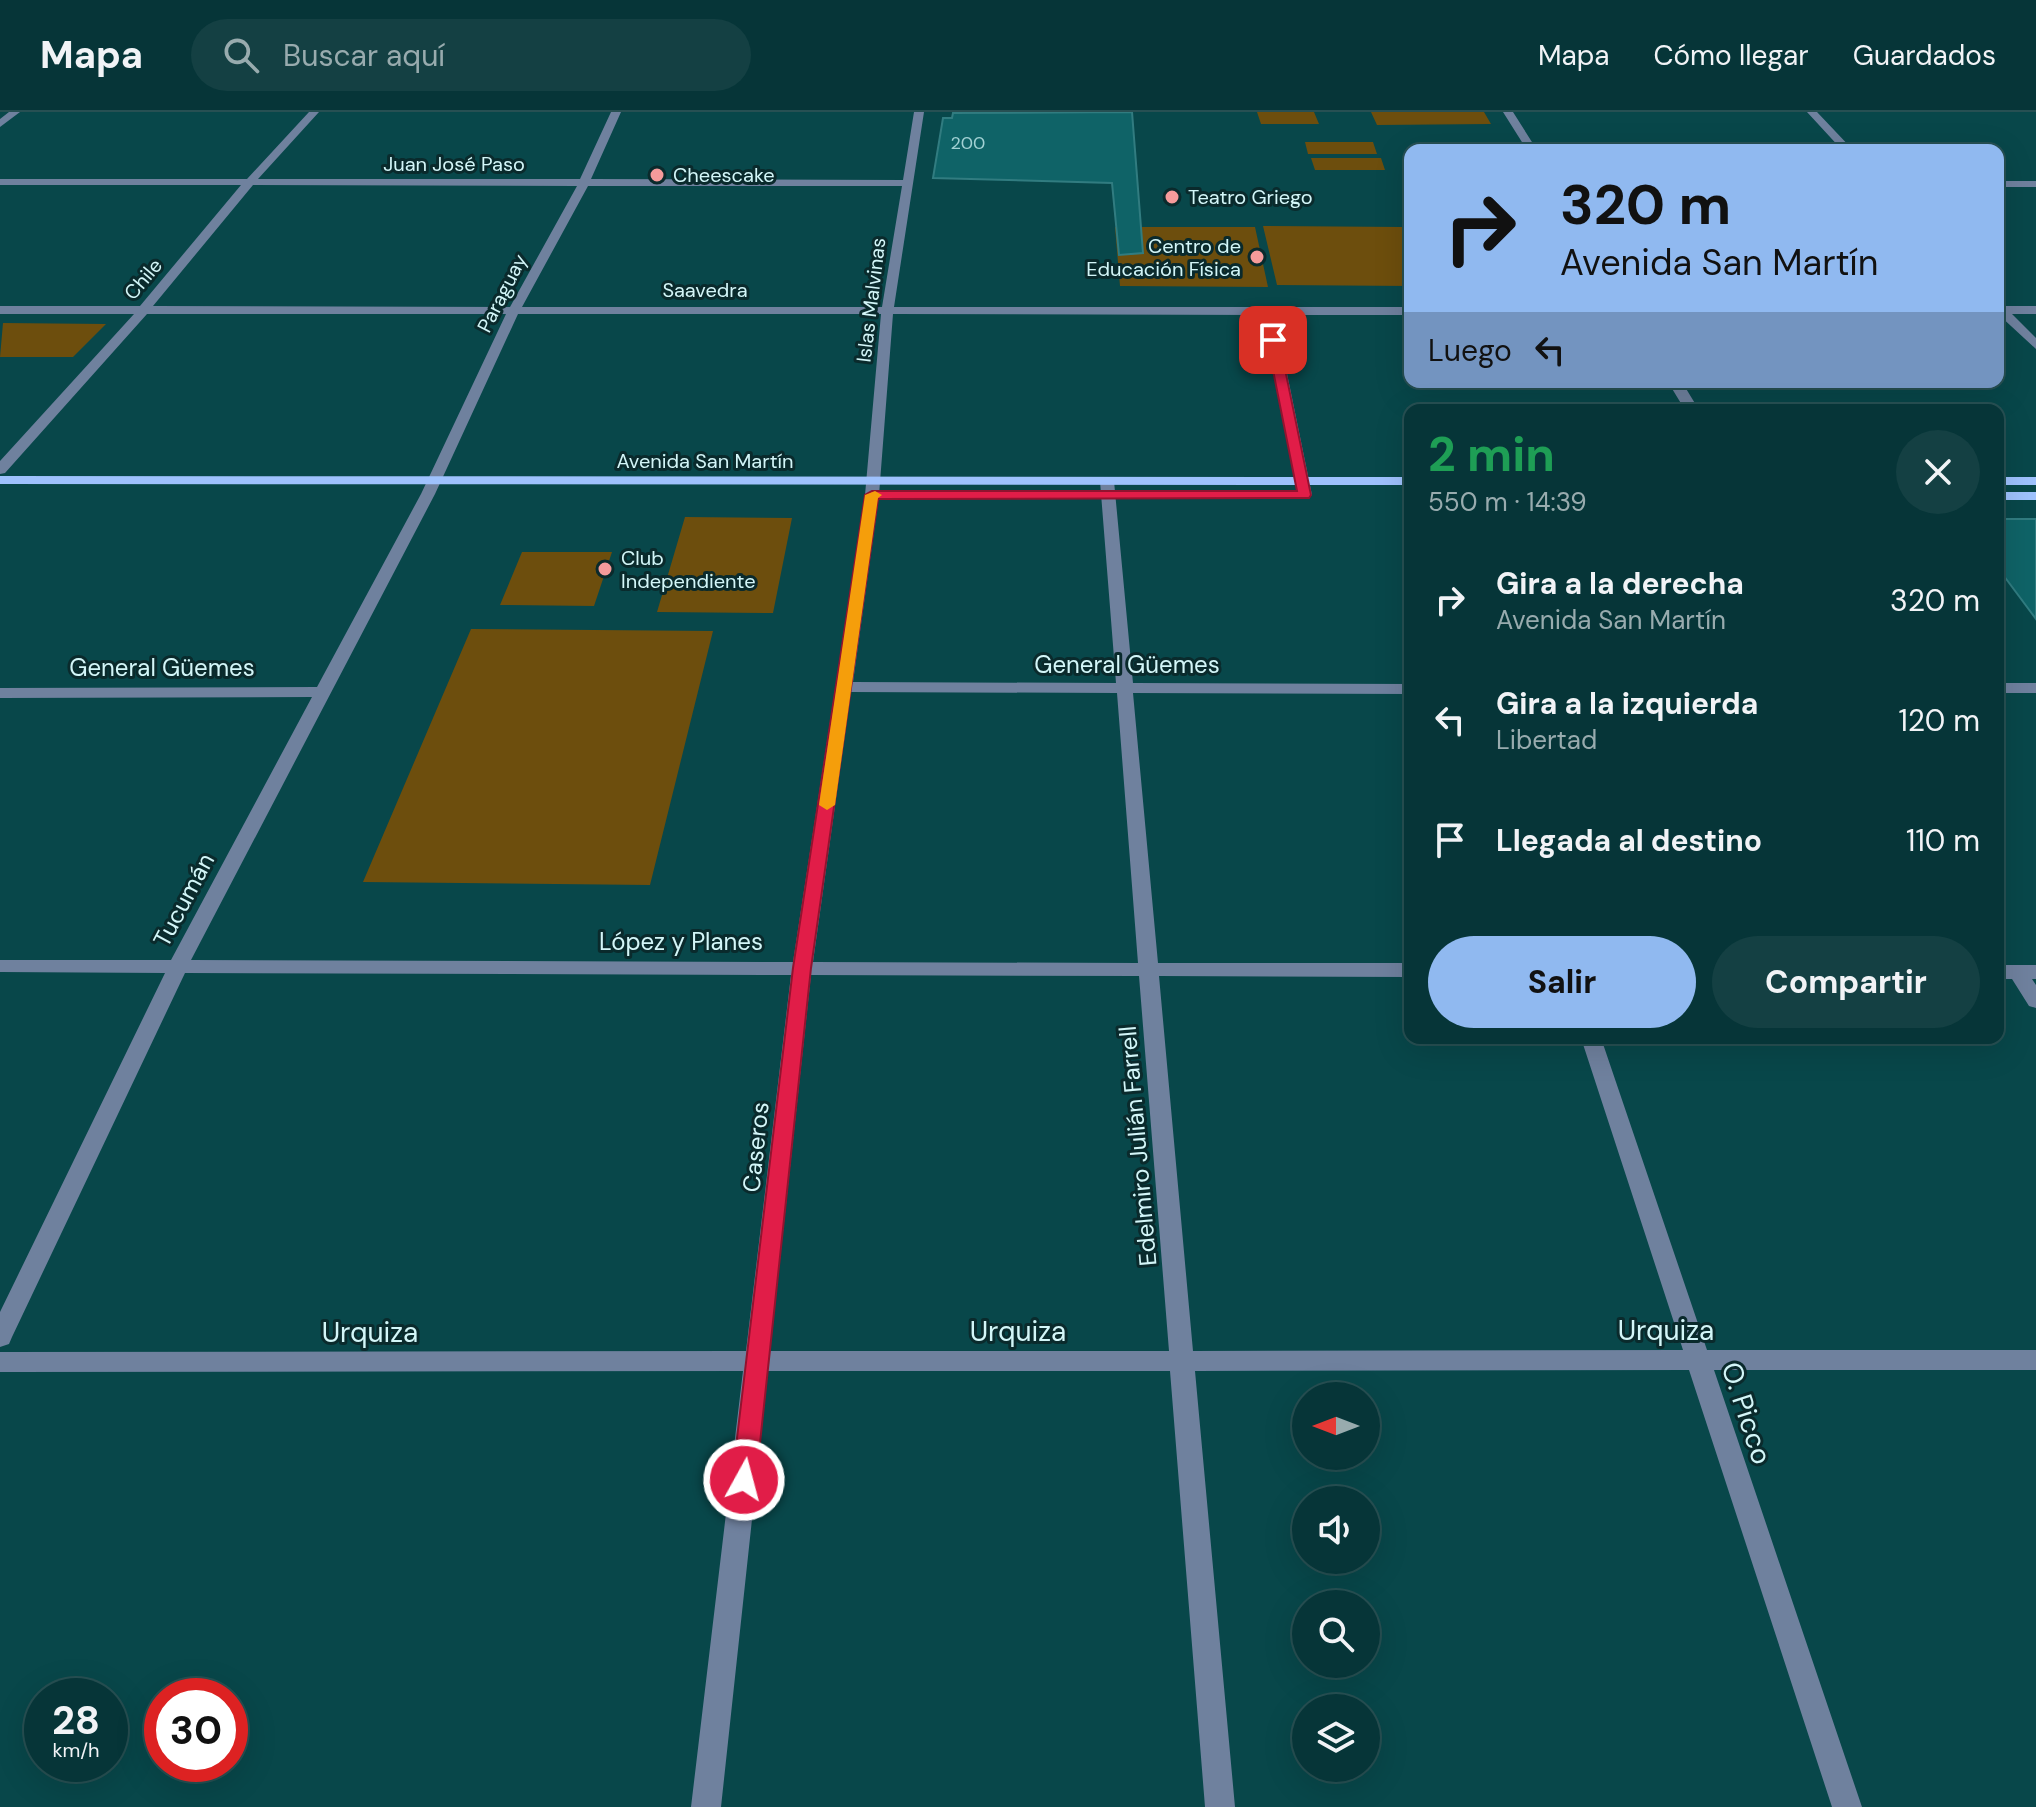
<!DOCTYPE html>
<html lang="es">
<head>
<meta charset="utf-8">
<style>
  body { margin:0; font-family:"DM Sans",sans-serif; background:#144043; color:#f1f3f6; height:100vh; display:flex; flex-direction:column; font-size:30px; white-space:nowrap }
  * { box-sizing:border-box; margin:0 }
  p { font-size:26px; color:#98abae }
  .icon { flex:none; width:44px; height:44px; fill:none; stroke:currentColor; stroke-width:2; stroke-linecap:round; stroke-linejoin:round }
  .map { position:relative; flex:1; overflow:hidden }
  .drawer { position:absolute; left:1404px; top:292px; width:600px; height:640px; display:flex; flex-direction:column; background:#063538; border-radius:16px; box-shadow:0 8px 32px #0002,0 0 0 2px #275053 }
  .drawer>* { flex:none }
  .top-card { position:absolute; left:1404px; top:32px; width:600px; height:244px; border-radius:16px; box-shadow:0 8px 32px #0002,0 0 0 2px #275053; background:#90b9f0; color:#111; overflow:hidden }
  .needle { width:52px; rotate:270deg }
  .buttons { position:absolute; left:1292px; top:1270px; display:grid; gap:16px }
  .buttons a { display:grid; place-items:center; width:88px; height:88px; border-radius:50%; background:#063538; box-shadow:0 8px 32px #0002,0 0 0 2px #275053; font-size:40px }
  .speed { position:absolute; left:24px; top:1566px; display:flex; gap:16px; font-size:40px; font-weight:700; text-align:center }
  .speed>* { display:grid; place-content:center; width:104px; height:104px; border-radius:50%; background:#063538; box-shadow:0 8px 32px #0002,0 0 0 2px #275053; line-height:1 }
  .speed small { font-size:20px; font-weight:400 }
  .speed .limit { border:12px solid #d22; background:#fff; color:#111 }
  .pin { position:absolute; display:grid; place-items:center; width:68px; height:68px; color:#fff; margin:-34px; border-radius:16px; box-shadow:0 4px 12px #0006 }
  .me { position:absolute; width:88px; margin:-44px; rotate:7deg; stroke-linejoin:round; filter:drop-shadow(0 0 6px #0008) }
  .turn { display:flex; align-items:center; gap:28px; height:168px; padding:0 24px; font-size:36px }
  .turn .icon { width:104px; height:104px; stroke-width:2.5 }
  .turn b { display:block; font-size:56px; line-height:68px }
  .then { display:flex; align-items:center; height:76px; padding:0 24px; background:#0003; gap:16px; font-size:30px }
  .round { display:grid; place-items:center; flex:none; width:84px; height:84px; border-radius:42px; background:#144043 }
  .summary { display:flex; align-items:center; justify-content:space-between; height:136px; padding:0 24px }
  h1 { font-size:48px; font-weight:700; line-height:60px; color:#1e9e55 }
  .cta { display:flex; gap:16px; margin-top:auto; padding:16px 24px }
  .cta a { flex:1; height:92px; border-radius:48px; background:#90b9f0; color:#111; font-size:32px; font-weight:700; line-height:92px; text-align:center }
  .cta a+a { background:#144043; color:#f1f3f6 }
  ul { padding:0; list-style:none }
  li { display:flex; align-items:center; gap:24px; height:120px; padding:0 24px }
  li div { flex:1 }
  li b { display:block; font-size:30px }
  li em { font-style:normal }
  header { display:flex; align-items:center; gap:48px; box-sizing:border-box; height:112px; padding:0 40px; background:#063538; border-bottom:2px solid #275053 }
  header strong { font-size:38px }
  nav { display:flex; gap:44px; margin-inline-start:auto; font-size:28px }
  .search { width:560px; height:72px; background:#144043; display:flex; align-items:center; gap:20px; box-sizing:border-box; padding:0 28px; border-radius:44px; color:#98abae; font-size:30px }
  .map>svg:first-child { display:block }
  .green { fill:#6d4e0d }
  .building { fill:#0f6367; stroke:#317c80; stroke-width:2 }
  .lines { fill:none; stroke-linecap:round; stroke-linejoin:round }
  .minor { fill:#6f819e; fill-rule:evenodd }
  .major { fill:#9ec2fd; fill-rule:evenodd }
  .route { fill:#e11d48; stroke:#92132f; stroke-width:2 }
  .slow { fill:#f59e0b }
  .poi-dot { fill:#f59b9b; stroke:#0a2a2c; stroke-width:3 }
  .labels { text-anchor:middle; stroke-width:6; stroke-linejoin:round; paint-order:stroke }
  .far-number-label { font-size:18px; fill:#a2d1d4 }
  .far-street-label { font-size:20px; fill:#d3f6f8; stroke:#0a2a2c }
  .far-poi-label { font-size:20px; fill:#d3f6f8; stroke:#0a2a2c; text-anchor:start }
  .street-label { font-size:24px; fill:#d3f6f8; stroke:#0a2a2c }
  .near-street-label { font-size:28px; fill:#d3f6f8; stroke:#0a2a2c }
</style>
</head>
<body>
<header>
<strong>Mapa</strong>
<div class="search"><svg class="icon" aria-label="search" viewBox="0 0 24 24"><circle cx="10" cy="10" r="6"/><path d="M15 15l6 6"/></svg>Buscar aquí</div>
<nav><a>Mapa</a><a>Cómo llegar</a><a>Guardados</a></nav>
</header>
<div class="map">
<svg width="2036" height="1695" viewBox="0 0 2036 1695">
  <rect width="100%" height="100%" fill="#08474a"/>
  <path class="green" d="M 1257,0 L 1314,0 L 1319,12 L 1261,12 Z
    M 1371,0 L 1484,0 L 1491,12 L 1377,13 Z
    M 1305,30 L 1373,30 L 1377,42 L 1308,42 Z
    M 1311,46 L 1381,46 L 1385,58 L 1315,58 Z
    M 1263,114 L 1402,115 L 1410,135 L 1410,174 L 1277,173 Z
    M 1115,115 L 1255,115 L 1268,175 L 1120,174 Z
    M 3,211 L 106,212 L 73,245 L 0,245 Z
    M 685,405 L 792,406 L 773,501 L 657,500 Z
    M 522,440 L 612,440 L 594,494 L 500,493 Z
    M 471,517 L 713,519 L 650,773 L 363,770 Z"/>
  <path class="building" d="M 1132,0 L 1143,141 L 1119,143 L 1112,71 L 933,66 L 943,6 L 952,6 L 953,1 Z
    M 1998,407 L 2036,407 L 2036,507 L 1998,456 Z"/>
  <g class="lines">
    <path class="minor" d="M 9,0 L 20,0 L 0,15 L 0,7 Z
      M 309,0 L 319,0 L 258,67 L 580,67 L 611,0 L 621,0 L 591,67 L 903,68 L 914,0 L 924,0 L 894,195 L 1410,195 L 1410,203 L 1275,203 L 1312,383 L 1305,387 L 1298,383 L 1263,203 L 893,202 L 879,383 L 853,570 L 1116,571 L 1100,369 L 1107,365 L 1114,369 L 1133,571 L 1410,572 L 1410,582 L 1133,581 L 1158,851 L 1410,851 L 1410,865 L 1159,864 L 1193,1239 L 1683,1238 L 1581,926 L 1601,926 L 1707,1238 L 2036,1238 L 2036,1258 L 1714,1258 L 1862,1695 L 1832,1695 L 1689,1258 L 1195,1259 L 1235,1695 L 1205,1695 L 1170,1259 L 768,1259 L 721,1695 L 691,1695 L 743,1259 L 0,1260 L 0,1240 L 746,1239 L 791,863 L 185,861 L 12,1225 L 9,1232 L 0,1235 L 0,1200 L 165,861 L 0,860 L 0,848 L 171,848 L 312,585 L 0,586 L 0,576 L 317,575 L 421,382 L 506,202 L 147,202 L 5,361 L 0,362 L 0,349 L 134,202 L 0,202 L 0,194 L 140,194 L 241,73 L 0,73 L 0,67 L 247,67 ZM 253,73 L 577,74 L 510,195 L 153,194 ZM 588,74 L 902,74 L 882,195 L 522,195 ZM 518,202 L 881,202 L 865,383 L 793,850 L 191,848 L 435,382 ZM 851,580 L 1117,581 L 1138,851 L 813,850 ZM 811,863 L 1139,864 L 1169,1239 L 770,1239 Z
      M 1503,0 L 1513,0 L 1537,38 L 1527,38 Z
      M 1807,0 L 1817,0 L 1853,38 L 1842,38 Z
      M 1998,69 L 2036,69 L 2036,75 L 1998,75 Z
      M 1998,190 L 2005,194 L 2036,194 L 2036,202 L 2012,202 L 2036,226 L 2036,237 L 1998,202 Z
      M 1668,270 L 1682,270 L 1699,298 L 1685,298 Z
      M 1998,571 L 2036,571 L 2036,581 L 1998,581 Z
      M 1998,853 L 2036,853 L 2036,867 L 2032,867 L 2036,873 L 2036,896 L 2029,894 L 2012,867 L 1998,867 Z"/>
    <path class="major" d="M 0,364 L 1410,365 L 1410,373 L 0,372 Z
      M 1998,365 L 2036,365 L 2036,373 L 1998,373 Z
      M 1998,380 L 2036,380 L 2036,388 L 1998,388 Z"/>
  </g>
  <path class="route" d="M 1273,224 L 1279,228 L 1311,383 L 1309,386 L 878,387 L 811,856 L 756,1368 L 752,1375 L 744,1378 L 736,1375 L 732,1368 L 793,856 L 865,383 L 872,379 L 1297,379 L 1267,228 Z"/>
  <path class="slow" d="M 875,379 L 882,383 L 878,386 L 835,693 L 827,698 L 819,693 L 865,383 Z"/>
  <g class="poi-dot">
    <circle cx="657" cy="63" r="8"/>
    <circle cx="1172" cy="85" r="8"/>
    <circle cx="1257" cy="145" r="8"/>
    <circle cx="605" cy="457" r="8"/>
  </g>
  <g class="labels">
    <g class="far-number-label">
      <text x="968" y="37">200</text>
    </g>
    <g class="far-street-label">
      <text x="454" y="59">Juan José Paso</text>
      <text transform="translate(143 167) rotate(-50)" y="7">Chile</text>
      <text x="705" y="185">Saavedra</text>
      <text transform="translate(502 181) rotate(-63)" y="7">Paraguay</text>
      <text transform="translate(871 188) rotate(-83)" y="7">Islas Malvinas</text>
      <text x="705" y="356">Avenida San Martín</text>
    </g>
    <g class="far-poi-label">
      <text x="673" y="70">Cheescake</text>
      <text x="1188" y="92">Teatro Griego</text>
      <text x="1241" y="141" text-anchor="end">Centro de<tspan x="1241" dy="23">Educación Física</tspan></text>
      <text x="621" y="453">Club<tspan x="621" dy="23">Independiente</tspan></text>
    </g>
    <g class="street-label">
      <text x="1127" y="561">General Güemes</text>
      <text x="162" y="564">General Güemes</text>
      <text transform="translate(184 788) rotate(-62)" y="8">Tucumán</text>
      <text x="681" y="838">López y Planes</text>
      <text transform="translate(1138 1034) rotate(-95)" y="8">Edelmiro Julián Farrell</text>
      <text transform="translate(756 1035) rotate(-84)" y="8">Caseros</text>
    </g>
    <g class="near-street-label">
      <text x="1666" y="1228">Urquiza</text>
      <text x="1018" y="1229">Urquiza</text>
      <text x="370" y="1230">Urquiza</text>
      <text transform="translate(1747 1301) rotate(72)" y="10">O. Picco</text>
    </g>
  </g>
</svg>
<div class="buttons">
<a><svg class="needle" viewBox="-14 -14 28 28"><path d="M0-13l5 13h-10z" fill="#e53935"/><path d="M0 13l5-13h-10z" fill="#98abae"/></svg></a>
<a><svg class="icon" aria-label="sound" viewBox="0 0 24 24"><path d="M4 9h4l5-4v14l-5-4H4zM17 9q2 3 0 6"/></svg></a>
<a><svg class="icon" aria-label="search" viewBox="0 0 24 24"><circle cx="10" cy="10" r="6"/><path d="M15 15l6 6"/></svg></a>
<a><svg class="icon" aria-label="layers" viewBox="0 0 24 24"><path d="M12 4l9 5-9 5-9-5zM3 14l9 5 9-5"/></svg></a>
</div>
<div class="speed"><div>28<small>km/h</small></div><div class="limit">30</div></div>
<div class="pin" style="left:1273px;top:228px;background:#d93025"><svg class="icon" aria-label="arrive" viewBox="0 0 24 24"><path d="M6 21V4h12l-3 4 3 4H6"/></svg></div>
<svg class="me" style="left:744px;top:1368px" viewBox="-20 -20 40 40"><circle r="17" fill="#e11d48" stroke="#fff" stroke-width="3"/><path d="M0-11L8 9 0 5-8 9z" fill="#fff"/></svg>
<div class="top-card">
<div class="turn"><svg class="icon" aria-label="right" viewBox="0 0 24 24"><path d="M7 20v-9h11M14 6l5 5-5 5"/></svg><div><b>320 m</b>Avenida San Martín</div></div>
<div class="then">Luego<svg class="icon" aria-label="left" viewBox="0 0 24 24"><path d="M17 20v-9H6M10 6l-5 5 5 5"/></svg></div>
</div>
<section class="drawer">
<div class="summary"><div><h1>2 min</h1><p>550 m · 14:39</p></div><a class="round"><svg class="icon" aria-label="close" viewBox="0 0 24 24"><path d="M6 6l12 12M18 6L6 18"/></svg></a></div>
<ul>
<li><svg class="icon" aria-label="right" viewBox="0 0 24 24"><path d="M7 20v-9h11M14 6l5 5-5 5"/></svg><div><b>Gira a la derecha</b><p>Avenida San Martín</p></div><em>320 m</em></li>
<li><svg class="icon" aria-label="left" viewBox="0 0 24 24"><path d="M17 20v-9H6M10 6l-5 5 5 5"/></svg><div><b>Gira a la izquierda</b><p>Libertad</p></div><em>120 m</em></li>
<li><svg class="icon" aria-label="arrive" viewBox="0 0 24 24"><path d="M6 21V4h12l-3 4 3 4H6"/></svg><div><b>Llegada al destino</b></div><em>110 m</em></li>
</ul>
<div class="cta"><a>Salir</a><a>Compartir</a></div>
</section>
</div>
</body>
</html>
